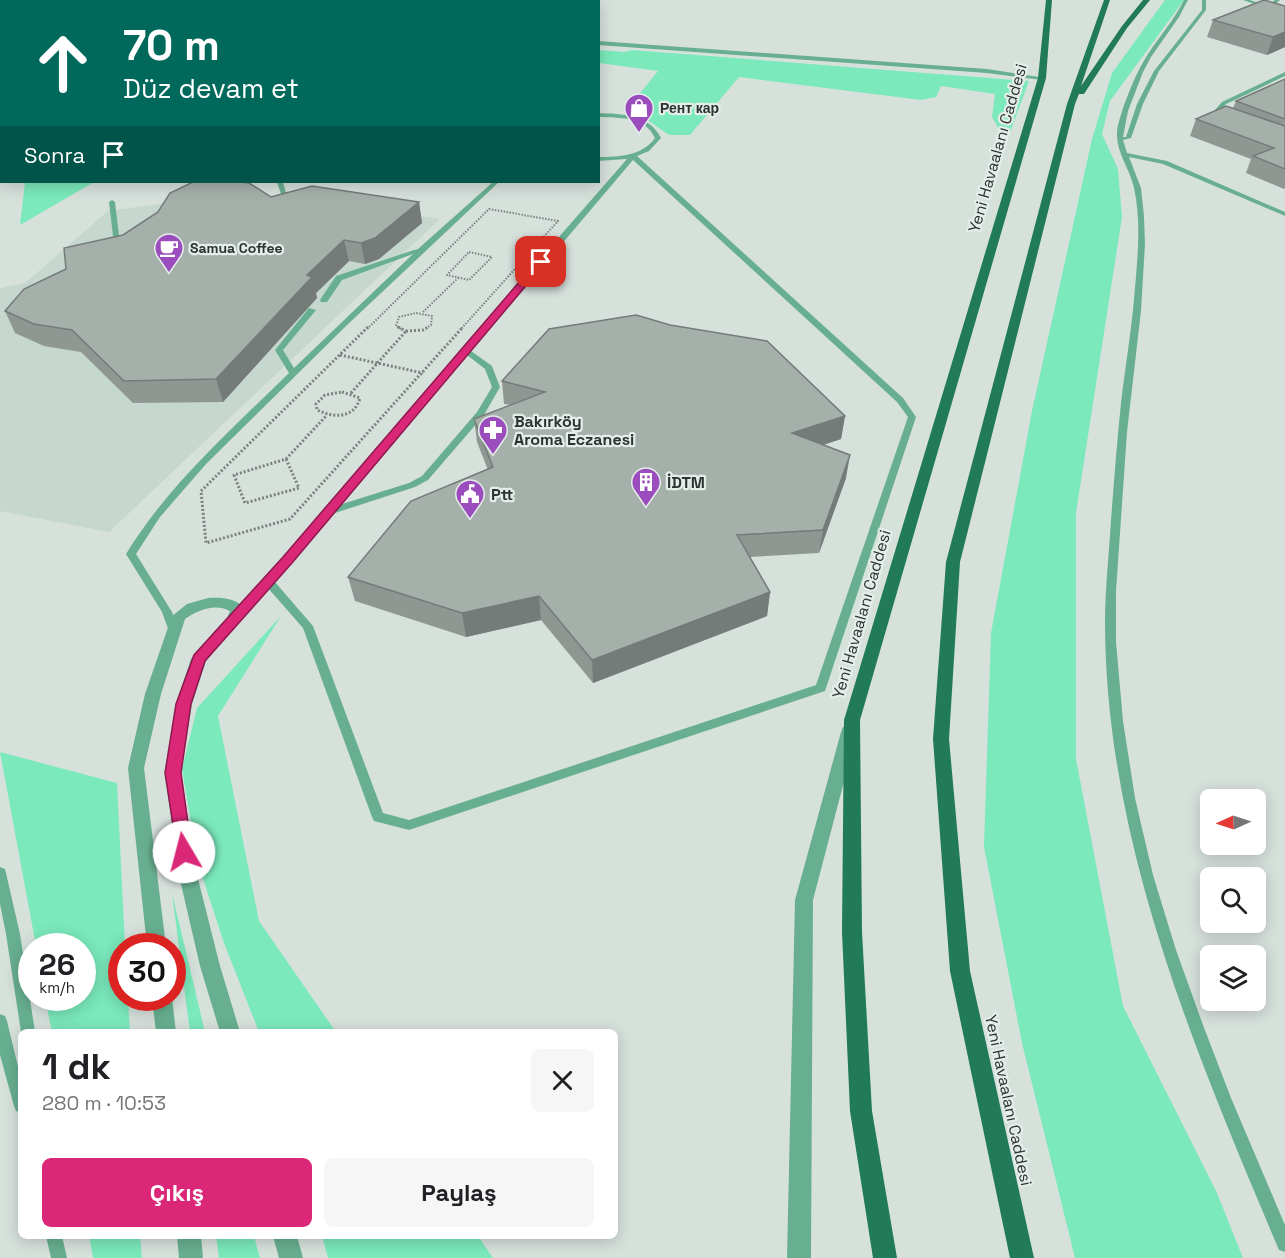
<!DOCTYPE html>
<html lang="tr">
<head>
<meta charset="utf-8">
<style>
  body { margin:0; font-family:"Space Grotesk",sans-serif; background:#f6f6f6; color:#202124; height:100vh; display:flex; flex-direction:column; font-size:22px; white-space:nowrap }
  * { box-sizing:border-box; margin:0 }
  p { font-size:20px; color:#757577 }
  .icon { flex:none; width:33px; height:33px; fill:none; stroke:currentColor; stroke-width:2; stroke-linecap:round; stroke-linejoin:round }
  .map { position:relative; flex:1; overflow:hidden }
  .sheet { position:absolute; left:18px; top:1029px; width:600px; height:210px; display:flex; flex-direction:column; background:#fff; border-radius:9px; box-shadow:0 3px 15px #0003 }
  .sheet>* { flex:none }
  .banner { position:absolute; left:0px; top:0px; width:600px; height:183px; box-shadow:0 3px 15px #0003; background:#00695c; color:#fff; overflow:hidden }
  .needle { width:39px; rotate:267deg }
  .buttons { position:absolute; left:1200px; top:789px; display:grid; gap:12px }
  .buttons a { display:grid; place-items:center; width:66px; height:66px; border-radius:9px; background:#fff; box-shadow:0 3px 15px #0003; font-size:30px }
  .speed { position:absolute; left:18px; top:933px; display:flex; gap:12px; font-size:30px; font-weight:700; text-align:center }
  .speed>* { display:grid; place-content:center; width:78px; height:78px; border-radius:50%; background:#fff; box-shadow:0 3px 15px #0003; line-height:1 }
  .speed small { font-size:15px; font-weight:400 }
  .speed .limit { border:9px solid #d22; background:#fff; color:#111 }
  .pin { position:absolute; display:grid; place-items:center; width:51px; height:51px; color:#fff; margin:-26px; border-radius:12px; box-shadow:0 3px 9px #0006 }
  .me { position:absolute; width:66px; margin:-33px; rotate:352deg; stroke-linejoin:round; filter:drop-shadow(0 0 4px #0008) }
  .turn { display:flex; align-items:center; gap:21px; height:126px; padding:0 24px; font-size:27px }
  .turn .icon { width:78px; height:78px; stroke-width:2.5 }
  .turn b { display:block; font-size:42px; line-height:51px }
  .then { display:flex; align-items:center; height:57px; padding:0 24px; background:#0003; gap:12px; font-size:22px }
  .round { display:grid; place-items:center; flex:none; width:63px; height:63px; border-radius:9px; background:#f6f6f6 }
  .head { display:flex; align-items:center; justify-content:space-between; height:102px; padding:0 24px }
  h1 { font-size:36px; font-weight:700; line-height:45px }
  .button { display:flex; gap:12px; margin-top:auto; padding:12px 24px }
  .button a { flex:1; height:69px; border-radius:9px; background:#db2777; color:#fff; font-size:24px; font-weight:700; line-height:69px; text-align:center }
  .button a+a { background:#f6f6f6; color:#202124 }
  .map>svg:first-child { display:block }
  .built { fill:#c5d7ce }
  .green { fill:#7be9bc }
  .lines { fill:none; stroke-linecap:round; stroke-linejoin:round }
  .river { fill:#2aad80; fill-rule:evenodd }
  .path-far1 { stroke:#7b827e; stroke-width:2; stroke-dasharray:1.5 1.5; stroke-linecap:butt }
  .path { stroke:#7b827e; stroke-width:3; stroke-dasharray:2 2; stroke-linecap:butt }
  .lane { fill:#68af91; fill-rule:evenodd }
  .street { fill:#68af91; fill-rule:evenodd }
  .secondary { fill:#35926f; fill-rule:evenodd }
  .primary { fill:#217a5a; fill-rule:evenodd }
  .wall { fill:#8f9793 }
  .shaded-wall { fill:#747b78 }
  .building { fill:#a6b0ab; stroke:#747b78; stroke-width:1.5 }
  .route { fill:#db2777; stroke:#8e194d; stroke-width:1.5 }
  .labels { text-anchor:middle; stroke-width:4.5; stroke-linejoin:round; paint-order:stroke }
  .far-poi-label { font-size:14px; font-weight:bold; fill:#2e3230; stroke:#e4eee9; text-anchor:start }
  .street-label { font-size:16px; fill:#2e3230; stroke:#e4eee9 }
  .poi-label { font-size:16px; font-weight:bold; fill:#2e3230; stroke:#e4eee9; text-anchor:start }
</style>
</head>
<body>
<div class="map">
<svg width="1285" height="1258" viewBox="0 0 1285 1258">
  <rect width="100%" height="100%" fill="#d7e1dc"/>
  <path class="built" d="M 252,191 L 278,212 L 327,202 L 440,219 L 109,532 L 0,511 L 0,288 L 25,283 L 108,211 Z"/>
  <path class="green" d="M 1165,0 L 1184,0 L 1110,101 L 1102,134 L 1118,169 L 1122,217 L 1076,513 L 1076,759 L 1123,1006 L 1217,1193 L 1243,1258 L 1075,1258 L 1022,1043 L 984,847 L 991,633 L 1032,411 L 1092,139 L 1112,73 Z
    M 599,50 L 624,52 L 632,50 L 1029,81 L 1009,135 L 1002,134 L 992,117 L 995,94 L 941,86 L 936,97 L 921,100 L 739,77 L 690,135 L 669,135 L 646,119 L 624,113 L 658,71 L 599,63 Z
    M 25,182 L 94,182 L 20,225 Z
    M 281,616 L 218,716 L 259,921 L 336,1032 L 259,1032 L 224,943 L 198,863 L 182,769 L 197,708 Z
    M 0,752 L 117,783 L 125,946 L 122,946 L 122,998 L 128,998 L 130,1032 L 52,1032 L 45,998 L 82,998 L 82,946 L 36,946 Z
    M 172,893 L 205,1032 L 190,1032 Z
    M 89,1236 L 140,1236 L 142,1258 L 93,1258 Z
    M 216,1236 L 254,1236 L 260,1258 L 219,1258 Z
    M 322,1236 L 478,1236 L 493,1258 L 328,1258 Z"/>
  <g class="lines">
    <path class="river" d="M 311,0 L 334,0 L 310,2 Z"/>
    <path class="path-far1" d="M 469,252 L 492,257 L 469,280 L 447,275 Z
      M 423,312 L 458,278
      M 367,329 L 489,209 L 558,221 L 461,329
      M 401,329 L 396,326 L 399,317 L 416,313 L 432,316 L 431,325 L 425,329"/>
    <path class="path" d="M 368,327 L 201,491 L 206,543 L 290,519 L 463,327
      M 398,327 L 406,331
      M 406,331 L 423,330 L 428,327
      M 340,355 L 423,373
      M 342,392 L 360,398 C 354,419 334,418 317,410 L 316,404 L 325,395 Z
      M 351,393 L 406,331
      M 286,459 L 299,488 L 245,503 L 234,475 Z
      M 286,459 L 327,415"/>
    <path class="lane" d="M 1184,0 L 1188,0 L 1179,17 L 1151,57 L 1143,72 L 1128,111 L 1123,137 L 1126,137 L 1137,104 L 1154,71 L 1202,10 L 1202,0 L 1206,0 L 1206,10 L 1159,71 L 1143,104 L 1131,138 L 1123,140 L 1127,153 L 1167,161 L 1285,212 L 1285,216 L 1163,164 L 1129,157 L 1141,188 L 1144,216 L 1145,244 L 1141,311 L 1127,432 L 1116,591 L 1116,642 L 1123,721 L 1135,798 L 1153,875 L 1176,950 L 1203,1025 L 1231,1098 L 1285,1225 L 1285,1252 L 1279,1250 C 1195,1051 1106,844 1105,624 C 1105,589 1109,555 1111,520 C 1114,481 1117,442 1121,403 C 1125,368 1131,334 1134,299 C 1137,263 1142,224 1134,188 C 1130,169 1116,152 1117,133 C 1117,125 1121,116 1123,108 C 1130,89 1137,71 1148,54 C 1160,36 1174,20 1184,0 Z
      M 1243,0 L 1250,0 L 1267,6 L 1275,0 L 1280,0 L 1271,8 L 1285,12 L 1285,15 Z
      M 0,14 L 2,14 L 2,16 L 0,16 Z
      M 1285,72 L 1285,76 L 1226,104 L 1220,111 L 1227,119 L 1226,120 L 1222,120 L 1214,111 L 1222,102 Z
      M 598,113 C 622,114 649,114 661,138 L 649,151 L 637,156 L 903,398 L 916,417 L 825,691 L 409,830 L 378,822 L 374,821 L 372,817 L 303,628 L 268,588 L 230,631 L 222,631 L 221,628 L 284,558 L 462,348 L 627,159 L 598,161 L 598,157 C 619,157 642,156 655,138 C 645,116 619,118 598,117 ZM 633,160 L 897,402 L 908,417 L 816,685 L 409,820 L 383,813 L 313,626 L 274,581 L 332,514 L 415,487 L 428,480 L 484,415 L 500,387 L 492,366 L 471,351 ZM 467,355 L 485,369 L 492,387 L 477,412 L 422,476 L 409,483 L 339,505 Z
      M 277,182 L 283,182 L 289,204 L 284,203 Z
      M 493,182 L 499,182 L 345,327 L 206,464 L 160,517 L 136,554 L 172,612 L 179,631 L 174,635 L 170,634 L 162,612 L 126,554 C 169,484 231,430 289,373 L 275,350 L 309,308 L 316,310 L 283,350 L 294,368 L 413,254 L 342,280 L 327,302 L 321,302 L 320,300 L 336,276 L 414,250 L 418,249 Z
      M 112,200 L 115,202 L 119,236 L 116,238 L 113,236 L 109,202 Z
      M 0,867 L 5,869 L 6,873 L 20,934 L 35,1032 L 21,1032 L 6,934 L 0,904 Z
      M 0,1014 L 5,1016 L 7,1021 L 21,1079 L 21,1113 L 16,1111 L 14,1106 L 0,1055 Z
      M 46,1236 L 62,1236 L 67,1258 L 51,1258 Z"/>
    <path class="street" d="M 598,41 L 987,69 L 1046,78 L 1042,80 L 987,73 L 598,45 Z
      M 208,598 C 221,597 237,598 245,609 L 239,622 L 234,623 L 227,618 L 230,611 C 215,603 198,610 185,619 L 161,694 L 144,768 L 166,946 L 147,946 L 128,768 L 145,694 L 172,616 L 187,604 Z
      M 226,623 L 231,624 L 233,628 L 206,661 L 192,704 L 181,773 L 196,871 L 220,966 L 240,1032 L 220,1032 L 200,966 L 178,871 L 165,773 L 176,704 L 191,659 L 221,624 Z
      M 849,726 L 855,727 L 857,732 L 813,900 L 811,1258 L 787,1258 L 795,900 L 841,732 L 843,727 Z
      M 152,998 L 172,998 L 176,1032 L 156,1032 Z
      M 177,1236 L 201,1236 L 203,1258 L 179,1258 Z
      M 273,1236 L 297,1236 L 303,1258 L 279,1258 Z"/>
    <path class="secondary" d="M 282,0 L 281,2 L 272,2 Z
      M 0,124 L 2,124 L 0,130 Z"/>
    <path class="primary" d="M 1046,0 L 1052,0 L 1046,78 L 860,720 L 862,932 L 872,1111 L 897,1258 L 873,1258 L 850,1111 L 842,932 L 844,720 L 1038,78 Z
      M 1104,0 L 1110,0 L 1081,86 L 1122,26 L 1143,0 L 1150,0 L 1127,28 L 1084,94 L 1079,94 L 1075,104 L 960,562 L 949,739 L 970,971 L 1034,1258 L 1010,1258 L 950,971 L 933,739 L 946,562 L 1067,104 Z"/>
  </g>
  <path class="wall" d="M 1285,6 L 1285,47 L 1267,55 L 1207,37 L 1213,20 Z
    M 1285,79 L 1285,188 L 1284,189 L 1246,173 L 1251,159 L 1190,136 L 1196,119 L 1233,108 L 1236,101 Z
    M 271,197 L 419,202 L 422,223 L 379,259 L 365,264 L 349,261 L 316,293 L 317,298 L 223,402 L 133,403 L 81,352 L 44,346 L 15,333 L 5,311 L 66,269 L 123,235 Z
    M 502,381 L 845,416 L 841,439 L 823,445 L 846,478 L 819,553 L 750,557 L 770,592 L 767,616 L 593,683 L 541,620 L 466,637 L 355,601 L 348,577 L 488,470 L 477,442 L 474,419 L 511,405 L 504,404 Z"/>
  <path class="shaded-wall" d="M 1285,32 L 1285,47 L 1267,55 L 1273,37 Z
    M 419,202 L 422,223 L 379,259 L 365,264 L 361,243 Z
    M 344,240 L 349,261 L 316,293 L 317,298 L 223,402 L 216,379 L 307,275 Z
    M 845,416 L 841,439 L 789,456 L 792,433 Z
    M 850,455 L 846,478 L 819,553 L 823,530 Z
    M 770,592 L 767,616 L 593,683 L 592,660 Z
    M 539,596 L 541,620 L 466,637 L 462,613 Z"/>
  <path class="building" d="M 1264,0 L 1285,6 L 1285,32 L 1273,37 L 1213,20 Z
    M 1285,79 L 1285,119 L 1236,101 Z
    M 1226,106 L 1285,126 L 1285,169 L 1253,156 L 1274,148 L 1196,119 Z
    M 193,182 L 241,182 L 249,183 L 271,197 L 312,186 L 419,202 L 375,238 L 361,243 L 344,240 L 307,275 L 312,277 L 216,379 L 124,381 L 72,330 L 34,324 L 5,311 L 24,289 L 66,269 L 64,248 L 123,235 L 158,212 L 170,193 Z
    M 636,315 L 670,325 L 767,341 L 845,416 L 792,433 L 850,455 L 823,530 L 737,535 L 770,592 L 592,660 L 539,596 L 462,613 L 348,577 L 411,501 L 493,467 L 474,419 L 545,392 L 502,381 L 549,329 Z"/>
  <path class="route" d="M 538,260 L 546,262 L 292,563 L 205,661 L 191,704 L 181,773 L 192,852 L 190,857 L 184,859 L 178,857 L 165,773 L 176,704 L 194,655 L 283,557 Z"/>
  <defs>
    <g id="shop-pin" transform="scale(1.5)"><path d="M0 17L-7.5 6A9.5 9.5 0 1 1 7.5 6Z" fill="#9c4dbd" stroke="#e4eee9"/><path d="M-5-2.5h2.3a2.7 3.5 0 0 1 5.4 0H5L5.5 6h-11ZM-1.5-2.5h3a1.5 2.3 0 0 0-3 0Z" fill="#fff"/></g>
    <g id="cafe-pin" transform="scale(1.5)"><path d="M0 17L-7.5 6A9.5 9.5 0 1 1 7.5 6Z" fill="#9c4dbd" stroke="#e4eee9"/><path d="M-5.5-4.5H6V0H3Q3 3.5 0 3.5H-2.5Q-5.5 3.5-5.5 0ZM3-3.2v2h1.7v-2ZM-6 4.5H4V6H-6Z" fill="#fff"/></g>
    <g id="pharmacy-pin" transform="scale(1.5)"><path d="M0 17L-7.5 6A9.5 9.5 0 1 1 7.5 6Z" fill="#9c4dbd" stroke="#e4eee9"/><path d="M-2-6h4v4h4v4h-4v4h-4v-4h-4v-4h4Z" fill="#fff"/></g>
    <g id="building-pin" transform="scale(1.5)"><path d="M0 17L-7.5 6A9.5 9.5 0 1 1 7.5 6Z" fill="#9c4dbd" stroke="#e4eee9"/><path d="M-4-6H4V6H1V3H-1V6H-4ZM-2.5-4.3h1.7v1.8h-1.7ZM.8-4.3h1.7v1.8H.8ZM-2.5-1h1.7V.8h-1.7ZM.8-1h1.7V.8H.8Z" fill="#fff"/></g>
    <g id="civic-pin" transform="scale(1.5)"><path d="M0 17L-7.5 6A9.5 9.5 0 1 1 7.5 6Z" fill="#9c4dbd" stroke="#e4eee9"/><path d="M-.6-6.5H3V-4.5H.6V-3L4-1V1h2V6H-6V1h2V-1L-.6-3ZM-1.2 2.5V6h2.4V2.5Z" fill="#fff"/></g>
  </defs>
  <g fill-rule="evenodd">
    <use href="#shop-pin" x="639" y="108"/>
    <use href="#cafe-pin" x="169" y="248"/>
    <use href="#pharmacy-pin" x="493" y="430"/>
    <use href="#building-pin" x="646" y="482"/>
    <use href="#civic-pin" x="470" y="494"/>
  </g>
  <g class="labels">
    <g class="far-poi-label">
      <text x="660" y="113">Рент кар</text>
      <text x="190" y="253">Samua Coffee</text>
    </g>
    <g class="street-label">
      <text transform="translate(997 148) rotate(-74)" y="6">Yeni Havaalanı Caddesi</text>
      <text transform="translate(861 614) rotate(-74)" y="6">Yeni Havaalanı Caddesi</text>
      <text transform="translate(1009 1100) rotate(78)" y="6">Yeni Havaalanı Caddesi</text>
    </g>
    <g class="poi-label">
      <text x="514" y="427">Bakırköy<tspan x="514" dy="18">Aroma Eczanesi</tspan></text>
      <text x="667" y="488">İDTM</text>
      <text x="491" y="500">Ptt</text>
    </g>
  </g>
</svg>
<div class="buttons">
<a><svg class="needle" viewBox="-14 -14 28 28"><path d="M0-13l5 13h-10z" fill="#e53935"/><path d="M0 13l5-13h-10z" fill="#757577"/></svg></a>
<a><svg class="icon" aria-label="search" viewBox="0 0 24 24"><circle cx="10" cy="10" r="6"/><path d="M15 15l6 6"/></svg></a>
<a><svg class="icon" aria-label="layers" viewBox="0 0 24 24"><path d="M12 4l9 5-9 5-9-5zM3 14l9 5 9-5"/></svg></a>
</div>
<div class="speed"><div>26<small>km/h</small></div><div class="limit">30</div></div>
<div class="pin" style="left:541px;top:262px;background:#d93025"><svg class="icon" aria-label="arrive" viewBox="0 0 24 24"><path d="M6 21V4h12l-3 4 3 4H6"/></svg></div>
<svg class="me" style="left:184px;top:852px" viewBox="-20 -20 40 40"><circle r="19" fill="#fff"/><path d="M0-13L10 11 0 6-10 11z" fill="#db2777"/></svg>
<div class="banner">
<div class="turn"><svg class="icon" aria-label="ahead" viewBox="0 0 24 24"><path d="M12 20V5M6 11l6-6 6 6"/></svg><div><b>70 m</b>Düz devam et</div></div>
<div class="then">Sonra<svg class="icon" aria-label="arrive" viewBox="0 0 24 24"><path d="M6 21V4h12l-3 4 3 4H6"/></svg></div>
</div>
<section class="sheet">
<div class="head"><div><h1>1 dk</h1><p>280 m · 10:53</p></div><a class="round"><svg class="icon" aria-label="close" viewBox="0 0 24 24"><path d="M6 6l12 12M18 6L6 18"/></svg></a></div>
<div class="button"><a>Çıkış</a><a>Paylaş</a></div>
</section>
</div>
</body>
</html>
